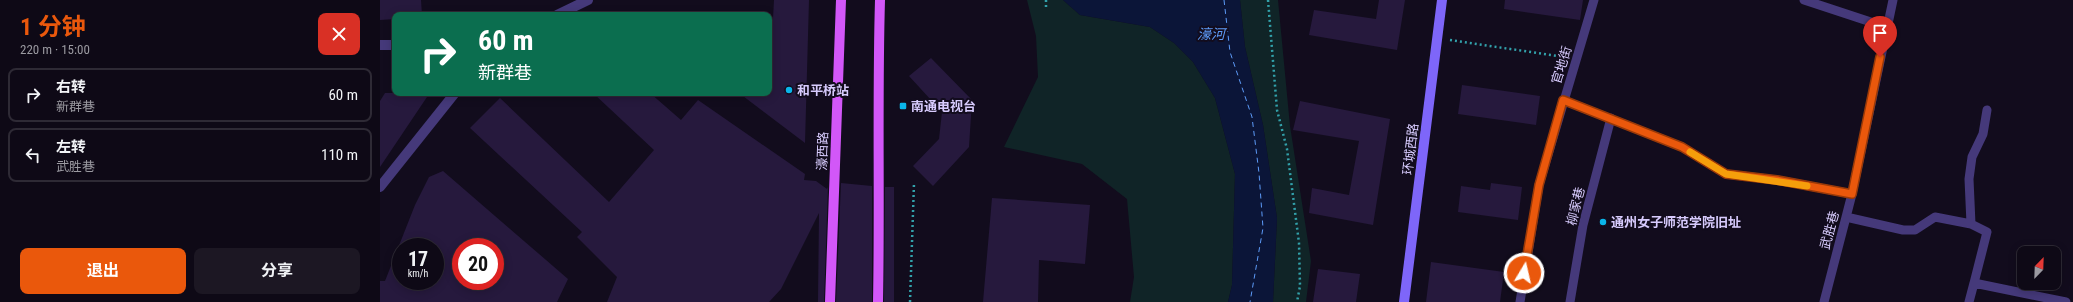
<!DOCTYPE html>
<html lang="zh">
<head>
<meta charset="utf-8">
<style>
  body { margin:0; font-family:"Roboto Condensed","Noto Sans SC",sans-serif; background:#1c1723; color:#f1f3f6; height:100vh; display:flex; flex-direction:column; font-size:15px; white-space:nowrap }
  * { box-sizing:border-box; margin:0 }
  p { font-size:13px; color:#9b9aa1 }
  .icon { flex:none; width:22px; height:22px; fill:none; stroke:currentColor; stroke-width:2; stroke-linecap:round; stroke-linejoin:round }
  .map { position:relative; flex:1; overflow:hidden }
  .panel { display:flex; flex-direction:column; background:#0e0916; width:380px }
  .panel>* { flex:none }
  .guide { position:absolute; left:12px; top:12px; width:380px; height:84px; border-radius:8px; box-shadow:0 2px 10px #0003,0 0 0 1px #2e2a35; background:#0b6e4f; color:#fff; overflow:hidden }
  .needle { width:26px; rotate:23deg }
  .fabs { position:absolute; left:1637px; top:246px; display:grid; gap:8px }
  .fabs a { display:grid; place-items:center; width:44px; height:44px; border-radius:8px; background:#0e0916; box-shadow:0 2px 10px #0003,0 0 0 1px #2e2a35; font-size:20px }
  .speed { position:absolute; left:12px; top:238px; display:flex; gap:8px; font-size:20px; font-weight:700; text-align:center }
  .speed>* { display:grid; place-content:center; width:52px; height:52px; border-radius:50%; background:#0e0916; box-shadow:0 2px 10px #0003,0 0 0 1px #2e2a35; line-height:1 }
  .speed small { font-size:10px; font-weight:400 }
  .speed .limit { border:6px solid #d22; background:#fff; color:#111 }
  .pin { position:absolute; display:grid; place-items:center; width:34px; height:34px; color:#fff; margin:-41px -17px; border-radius:50% 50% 50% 0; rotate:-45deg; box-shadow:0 0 4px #0007 }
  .pin .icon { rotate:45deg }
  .me { position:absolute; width:44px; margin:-22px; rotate:9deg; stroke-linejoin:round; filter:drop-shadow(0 0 3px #0008) }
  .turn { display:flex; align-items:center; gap:14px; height:84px; padding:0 20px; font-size:18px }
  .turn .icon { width:52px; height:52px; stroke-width:2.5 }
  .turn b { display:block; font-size:28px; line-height:34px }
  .round { display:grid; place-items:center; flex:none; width:42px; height:42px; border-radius:8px; background:#1c1723 }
  .head { display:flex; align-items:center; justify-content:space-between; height:68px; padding:0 20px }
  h1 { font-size:24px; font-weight:700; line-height:30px; color:#ea580c }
  .button { display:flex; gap:8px; margin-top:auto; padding:8px 20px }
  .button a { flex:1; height:46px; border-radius:8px; background:#ea580c; color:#fff; font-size:16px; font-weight:700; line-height:46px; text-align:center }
  .button a+a { background:#1c1723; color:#f1f3f6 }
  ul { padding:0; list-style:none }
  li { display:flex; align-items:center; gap:12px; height:54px; margin:0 8px 6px; padding:0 12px; border:2px solid #2e2a35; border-radius:8px }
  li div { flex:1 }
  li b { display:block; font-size:15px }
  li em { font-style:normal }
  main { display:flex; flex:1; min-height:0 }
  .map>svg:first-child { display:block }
  .green { fill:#102427 }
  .water { fill:#0b1538 }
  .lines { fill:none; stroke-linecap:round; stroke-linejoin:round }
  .ferry { stroke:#5d9bf8; stroke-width:1; stroke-dasharray:5 4; stroke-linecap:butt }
  .building { fill:#26193d; fill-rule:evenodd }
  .path { stroke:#32a1aa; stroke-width:2.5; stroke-dasharray:2 3; stroke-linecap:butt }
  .lane { stroke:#45397a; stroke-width:9 }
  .street { stroke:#45397a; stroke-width:10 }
  .secondary { stroke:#7e66f9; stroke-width:10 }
  .primary { stroke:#d257f8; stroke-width:10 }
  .route-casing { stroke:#983908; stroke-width:10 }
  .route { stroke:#ea580c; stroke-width:7 }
  .slow { stroke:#f59e0b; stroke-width:7 }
  .poi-dot { fill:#0ab5ea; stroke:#120c1d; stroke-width:1.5 }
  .labels { text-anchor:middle; stroke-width:4; stroke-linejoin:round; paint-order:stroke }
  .street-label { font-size:13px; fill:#d7cbfd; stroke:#120c1d }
  .poi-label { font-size:13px; font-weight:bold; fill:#d7cbfd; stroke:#120c1d; text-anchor:start }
  .water-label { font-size:14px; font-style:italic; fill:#5d9bf8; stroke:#120c1d }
</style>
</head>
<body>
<main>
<section class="panel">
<div class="head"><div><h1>1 分钟</h1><p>220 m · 15:00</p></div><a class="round" style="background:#d93025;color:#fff"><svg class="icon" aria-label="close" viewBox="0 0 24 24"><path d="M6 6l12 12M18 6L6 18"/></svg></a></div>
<ul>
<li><svg class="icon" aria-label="right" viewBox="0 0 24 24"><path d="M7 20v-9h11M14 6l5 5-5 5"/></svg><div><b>右转</b><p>新群巷</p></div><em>60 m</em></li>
<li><svg class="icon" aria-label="left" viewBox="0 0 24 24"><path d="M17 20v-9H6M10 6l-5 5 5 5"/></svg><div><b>左转</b><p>武胜巷</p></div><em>110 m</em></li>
</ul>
<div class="button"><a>退出</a><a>分享</a></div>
</section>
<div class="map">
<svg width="1693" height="302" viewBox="0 0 1693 302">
  <rect width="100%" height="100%" fill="#120c1d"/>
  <path class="green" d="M 647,0 L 683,0 L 700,15 L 770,27 L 794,43 L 813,62 L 835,98 L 855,174 L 852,285 L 848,302 L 750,302 L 754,277 L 747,199 L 702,164 L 624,147 L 658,77 L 656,36 Z
    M 860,0 L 898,0 L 910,126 L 931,261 L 926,302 L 893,302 L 897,218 L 883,125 L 865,47 Z"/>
  <path class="water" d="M 683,0 L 860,0 L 865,47 L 883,125 L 897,218 L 893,302 L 848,302 L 852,285 L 855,174 L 835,98 L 813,62 L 794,43 L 770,27 L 700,15 Z"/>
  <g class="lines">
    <path class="ferry" d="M 844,0 L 850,52 L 872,117 L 879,173 L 883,228 L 870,302"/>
  </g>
  <path class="building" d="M 0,0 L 41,0 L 42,15 L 15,15 L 15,19 L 0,20 Z
    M 394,0 L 429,0 L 425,143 L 359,93 L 389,93 Z
    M 999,0 L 1025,0 L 1017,50 L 929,35 L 934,10 L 996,19 Z
    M 1125,0 L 1203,0 L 1200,20 L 1124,9 Z
    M 551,58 L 592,100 L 589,147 L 553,186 L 533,166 L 559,139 L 562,112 L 529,76 Z
    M 1082,85 L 1160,96 L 1156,125 L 1078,114 Z
    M 5,93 L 35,93 L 47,97 L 0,167 L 0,101 Z
    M 213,93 L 270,93 L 301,120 L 318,100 L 425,174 L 424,180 L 436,181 L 447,189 L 448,187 L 444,302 L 438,302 L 439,213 L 401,289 L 389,302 L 227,302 L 237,277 L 197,237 L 202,232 L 90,128 L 120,98 L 229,202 L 274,150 Z
    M 920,101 L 1010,119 L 993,225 L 929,213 L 932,188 L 969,195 L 979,141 L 913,130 Z
    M 63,171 L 188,279 L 177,302 L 0,302 L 0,281 L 5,281 L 35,205 L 49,177 ZM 21,247 L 55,247 L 55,281 L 21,281 ZM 81,247 L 115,247 L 115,281 L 81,281 Z
    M 461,183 L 492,186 L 492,302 L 456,302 Z
    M 1111,183 L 1142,187 L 1138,220 L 1078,212 L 1081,186 L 1110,190 Z
    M 505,187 L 514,187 L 514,302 L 504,302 Z
    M 612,198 L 710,205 L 705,264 L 659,260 L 658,302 L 603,302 Z
    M 1051,262 L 1124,272 L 1120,302 L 1046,302 Z
    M 938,269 L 980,274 L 976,302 L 933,302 Z"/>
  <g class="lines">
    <path class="path" d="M 888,0 L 897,110 L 907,149 L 919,243 L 920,286 L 917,302
      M 666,7 L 666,0
      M 1070,40 L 1184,57
      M 530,302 L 534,183"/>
    <path class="lane" d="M 1424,0 L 1506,27
      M 1183,100 L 1302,147 L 1346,174 L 1397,180 L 1472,194
      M 1466,217 L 1523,230 L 1535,230 L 1555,217 L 1591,224 L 1607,232 L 1594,283
      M 1591,224 L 1589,179 L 1592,157 L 1603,134 L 1607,110
      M 1140,302 L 1159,185 L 1214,0
      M 1190,302 L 1203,225 L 1231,118
      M 1444,302 L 1472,194 L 1513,0
      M 1589,302 L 1594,283 L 1686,302"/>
    <path class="street" d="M 177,15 L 208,0
      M 0,45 L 15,45
      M 0,187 L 75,93"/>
    <path class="secondary" d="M 1024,302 L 1062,0"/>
    <path class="primary" d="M 450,302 L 461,0
      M 498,302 C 500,201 497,101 500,0"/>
  </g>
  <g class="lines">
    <g class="route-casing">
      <path id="route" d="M 1144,273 L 1159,185 L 1183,100 L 1302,147 L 1346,174 L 1397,180 L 1472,194 L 1500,57"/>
    </g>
    <use href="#route" class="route"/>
    <path class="slow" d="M 1310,152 L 1346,174 L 1427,186"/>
  </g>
  <g class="poi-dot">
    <circle cx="409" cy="90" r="4"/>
    <rect x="519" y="102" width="8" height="8" rx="2"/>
    <circle cx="1223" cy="222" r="4"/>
  </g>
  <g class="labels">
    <g class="street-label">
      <text transform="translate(1181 65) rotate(-73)" y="5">官地街</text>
      <text transform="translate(1030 149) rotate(-83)" y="5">环城西路</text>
      <text transform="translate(442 151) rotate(-88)" y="5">濠西路</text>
      <text transform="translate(1195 206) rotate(-76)" y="5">柳家巷</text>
      <text transform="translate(1449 230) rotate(-75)" y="5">武胜巷</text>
    </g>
    <g class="poi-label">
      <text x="417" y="95">和平桥站</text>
      <text x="531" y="111">南通电视台</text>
      <text x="1231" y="227">通州女子师范学院旧址</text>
    </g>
    <g class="water-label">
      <text x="831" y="39">濠河</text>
    </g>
  </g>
</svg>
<div class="fabs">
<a><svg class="needle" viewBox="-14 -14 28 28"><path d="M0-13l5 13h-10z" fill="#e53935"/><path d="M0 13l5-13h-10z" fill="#9b9aa1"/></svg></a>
</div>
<div class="speed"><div>17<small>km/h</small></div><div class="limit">20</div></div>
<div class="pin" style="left:1500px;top:57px;background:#d93025"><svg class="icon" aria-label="arrive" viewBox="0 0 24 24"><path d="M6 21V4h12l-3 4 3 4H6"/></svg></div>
<svg class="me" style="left:1144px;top:273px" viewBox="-20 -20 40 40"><circle r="17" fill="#ea580c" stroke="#fff" stroke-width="3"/><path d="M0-11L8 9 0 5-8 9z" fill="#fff"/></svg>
<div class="guide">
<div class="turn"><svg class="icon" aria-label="right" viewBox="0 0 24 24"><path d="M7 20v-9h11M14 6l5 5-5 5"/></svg><div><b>60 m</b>新群巷</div></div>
</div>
</div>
</main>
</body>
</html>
